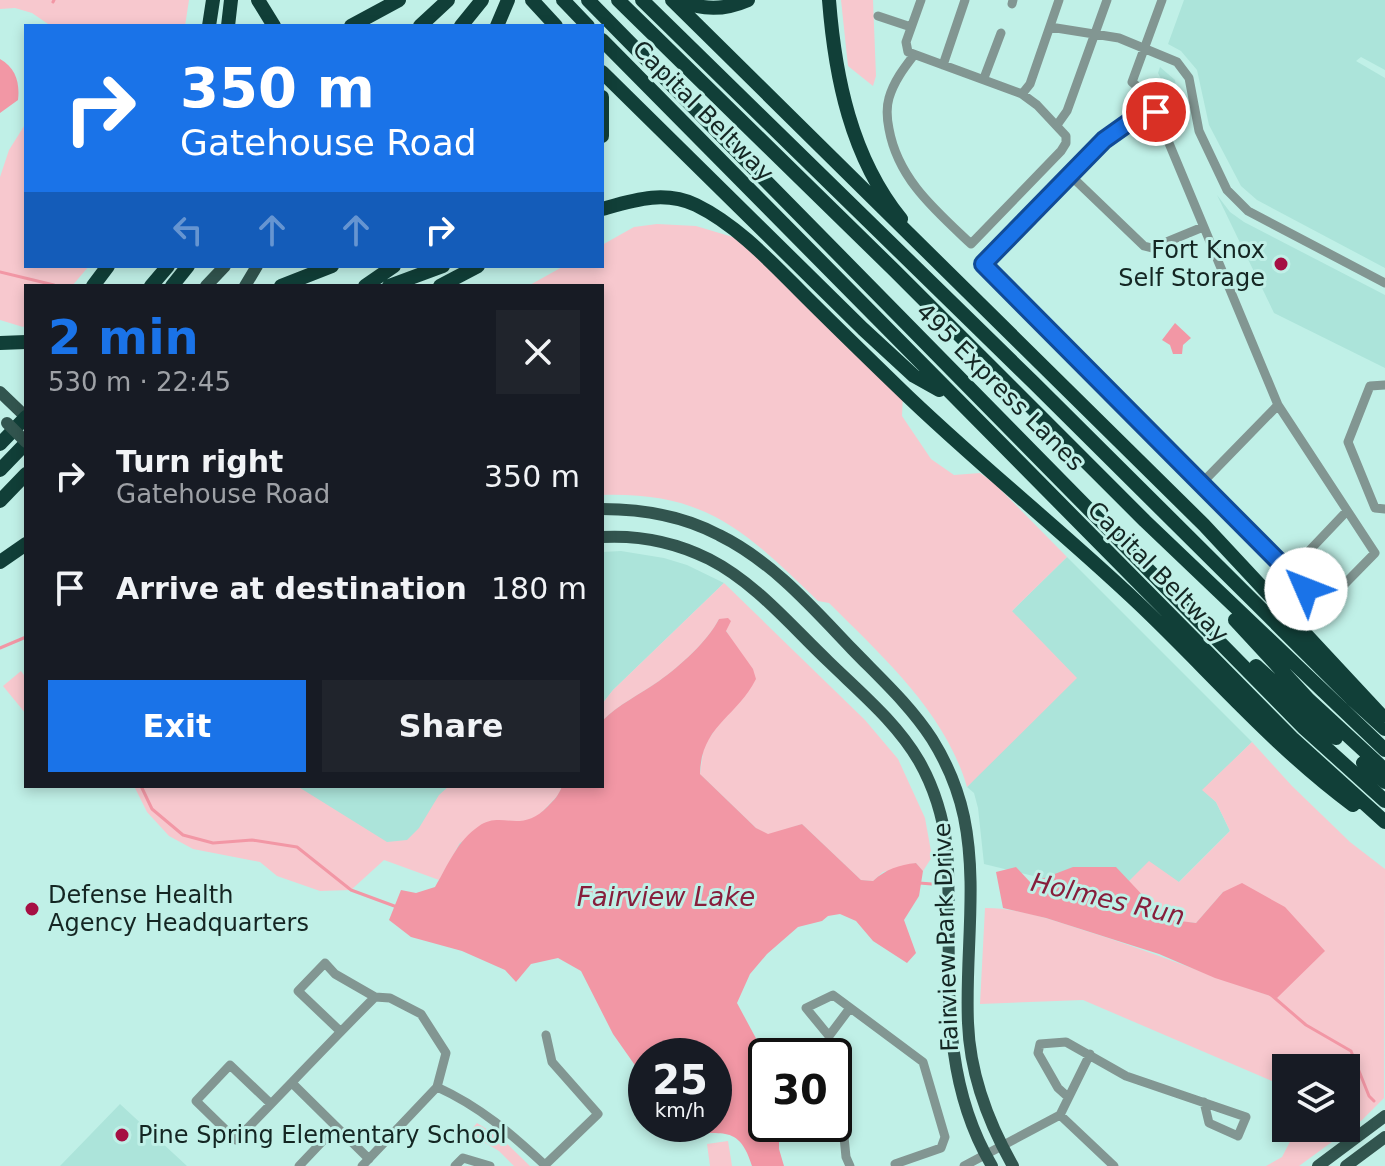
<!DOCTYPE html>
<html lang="en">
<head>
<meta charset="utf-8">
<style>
  body { margin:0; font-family:"DejaVu Sans",sans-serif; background:#20242c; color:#f1f3f6; height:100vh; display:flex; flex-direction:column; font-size:30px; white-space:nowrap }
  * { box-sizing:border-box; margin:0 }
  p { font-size:26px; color:#9ea1a6 }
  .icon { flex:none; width:44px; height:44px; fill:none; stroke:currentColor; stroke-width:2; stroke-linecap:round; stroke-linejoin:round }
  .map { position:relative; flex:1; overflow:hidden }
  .panel { position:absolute; left:24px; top:284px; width:580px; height:504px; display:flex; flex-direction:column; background:#171b24; border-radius:0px; box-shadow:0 4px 12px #0003 }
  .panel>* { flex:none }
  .guide { position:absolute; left:24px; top:24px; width:580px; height:244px; border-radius:0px; box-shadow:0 4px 12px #0003; background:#1a73e8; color:#fff; overflow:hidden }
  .buttons { position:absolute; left:1272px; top:1054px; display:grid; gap:16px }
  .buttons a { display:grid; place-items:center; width:88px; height:88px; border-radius:0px; background:#171b24; box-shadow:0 4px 12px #0003; font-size:40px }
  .speed { position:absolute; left:628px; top:1038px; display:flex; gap:16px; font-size:40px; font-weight:700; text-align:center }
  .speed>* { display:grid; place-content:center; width:104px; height:104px; border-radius:50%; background:#171b24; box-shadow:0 4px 12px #0003; line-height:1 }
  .speed small { font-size:20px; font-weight:400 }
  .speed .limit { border:4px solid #111; border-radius:12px; background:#fff; color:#111 }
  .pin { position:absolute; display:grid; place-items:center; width:68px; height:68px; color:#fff; margin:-34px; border:4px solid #fff; border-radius:50%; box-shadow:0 2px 8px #0007 }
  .me { position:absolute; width:88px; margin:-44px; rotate:314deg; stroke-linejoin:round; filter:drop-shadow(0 0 6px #0008) }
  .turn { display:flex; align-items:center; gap:28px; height:168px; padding:0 24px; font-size:36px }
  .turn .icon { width:104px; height:104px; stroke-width:2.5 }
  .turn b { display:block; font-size:56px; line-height:68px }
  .lanes { display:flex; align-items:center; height:76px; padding:0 24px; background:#0003; justify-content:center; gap:40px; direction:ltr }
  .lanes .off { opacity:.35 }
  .round { display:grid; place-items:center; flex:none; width:84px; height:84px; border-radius:0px; background:#20242c }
  .head { display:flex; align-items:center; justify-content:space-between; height:136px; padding:0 24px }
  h1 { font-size:48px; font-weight:800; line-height:60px; color:#1a73e8 }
  .button { display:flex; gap:16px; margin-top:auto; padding:16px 24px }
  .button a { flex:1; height:92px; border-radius:0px; background:#1a73e8; color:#fff; font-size:32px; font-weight:800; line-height:92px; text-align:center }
  .button a+a { background:#20242c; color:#f1f3f6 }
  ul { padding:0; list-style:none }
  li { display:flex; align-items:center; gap:24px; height:112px; padding:0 24px }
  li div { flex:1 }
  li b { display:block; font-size:30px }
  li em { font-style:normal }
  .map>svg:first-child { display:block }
  .built { fill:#ace4da }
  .green { fill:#f7c8ce }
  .water { fill:#f297a5 }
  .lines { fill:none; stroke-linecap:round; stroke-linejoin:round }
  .stream { stroke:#f297a5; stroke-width:3 }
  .minor { stroke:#829692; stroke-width:9 }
  .major { stroke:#32554f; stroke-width:12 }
  .highway { stroke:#113f38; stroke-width:14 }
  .major-bridge { stroke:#32554f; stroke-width:12 }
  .route-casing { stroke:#114b97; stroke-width:20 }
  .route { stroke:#1a73e8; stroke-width:14 }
  .poi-dot { fill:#a60f43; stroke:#c0f0e7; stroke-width:3 }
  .labels { text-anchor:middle; stroke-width:6; stroke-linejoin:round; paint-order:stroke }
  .street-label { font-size:24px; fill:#142623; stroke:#c0f0e7 }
  .poi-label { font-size:24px; fill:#142623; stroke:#c0f0e7; text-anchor:start }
  .water-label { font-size:26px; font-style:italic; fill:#871e3b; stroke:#c0f0e7 }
</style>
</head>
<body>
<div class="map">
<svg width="1385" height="1166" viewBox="0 0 1385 1166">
  <rect width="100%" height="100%" fill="#c0f0e7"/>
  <path class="built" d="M 1184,0 L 1385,0 L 1385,70 L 1361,57 L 1356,61 L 1385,78 L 1385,268 L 1257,200 L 1241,186 L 1209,125 L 1197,70 L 1181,51 L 1168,44 Z
    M 1160,67 L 1175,80 L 1181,119 L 1158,73 Z
    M 1217,195 L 1230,212 L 1244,222 L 1385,295 L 1385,368 L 1274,313 Z
    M 621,551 L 664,558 L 687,565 L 724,583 L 613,690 L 602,704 L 602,552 Z
    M 1067,557 L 1252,742 L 1203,790 L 1216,802 L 1230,831 L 1179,882 L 1123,898 L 984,864 L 978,808 L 974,793 L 967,787 L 978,775 L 1012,611 Z
    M 277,786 L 539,786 L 431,869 Z
    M 120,1104 L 187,1166 L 60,1166 Z"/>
  <path class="green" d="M 0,0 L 189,0 L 185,26 L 51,26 L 32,13 L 15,8 L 0,9 Z
    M 841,0 L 873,0 L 876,76 L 873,86 L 848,66 Z
    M 26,123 L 26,266 L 89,266 L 72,286 L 26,286 L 26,325 L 23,327 L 0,320 L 0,177 L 9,150 Z
    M 657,224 L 696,226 L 736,238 L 903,393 L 902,416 L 931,459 L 954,475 L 980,473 L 994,483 L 1067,557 L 1012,611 L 1077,678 L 967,787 C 945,712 883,657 829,603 L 818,601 C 746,532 708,492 602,495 L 602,286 L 528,286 L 564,266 L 602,266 L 602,245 L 634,227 Z
    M 724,583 L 865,720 L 898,759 L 925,818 L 932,857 L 923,871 L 916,863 L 883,872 L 873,881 L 861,880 L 802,824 L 768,835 L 756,828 L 700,774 L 704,745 L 713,733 L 737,649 L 719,619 C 707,642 680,666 659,681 C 639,695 619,704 602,721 L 602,704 L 613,690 Z
    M 21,671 L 26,678 L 26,714 L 3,686 Z
    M 1252,742 L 1292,786 L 1350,842 L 1385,869 L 1384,1098 L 1362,1120 L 1299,1166 L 1266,1166 L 1282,1157 L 1297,1128 L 1346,1128 L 1346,1068 L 1286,1068 L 1286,1087 L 1083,1000 L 980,1004 L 985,908 C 1020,908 1053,920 1086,931 C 1150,951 1212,977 1277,998 L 1223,892 L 1196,923 L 1170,920 L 1151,905 L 1123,898 L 1129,881 L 1149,861 L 1179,882 L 1230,831 L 1216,802 L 1202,790 Z
    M 134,786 L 297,786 L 387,842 L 407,840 L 419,828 L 439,795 L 449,786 L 562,786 L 559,794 L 536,818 L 523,822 L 501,821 L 460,843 L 439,880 L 384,860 L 351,890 L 320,891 L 277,876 L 260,862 L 193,849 L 169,836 L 147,812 Z
    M 477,1123 L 501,1138 L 530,1166 L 514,1166 L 499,1151 L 468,1133 Z
    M 728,1141 L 732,1166 L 710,1166 L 707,1144 Z"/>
  <path class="water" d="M 0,59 C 16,68 20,83 18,100 L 0,113 Z
    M 1175,323 L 1191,338 L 1183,345 L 1182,354 L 1173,354 L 1170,345 L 1162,340 Z
    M 728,618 L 731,621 L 726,631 L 753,669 L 756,679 C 736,718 701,726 700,774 L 756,828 L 768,834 L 802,824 L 861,880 L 873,881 C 886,869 899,865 916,863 L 923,871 L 919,896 L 904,920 L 916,953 L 907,963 L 873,941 L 856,921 L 840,914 L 828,916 L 822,921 L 798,927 L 767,954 L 750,974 L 737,1003 L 766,1057 L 766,1124 L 779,1124 L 779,1149 L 784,1166 L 752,1166 C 736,1112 709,1147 678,1124 L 714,1124 L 714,1056 L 646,1056 L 646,1081 L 613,1034 L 581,971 L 558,958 L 531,964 L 516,982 L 505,970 L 462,951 L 411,937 L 389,920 L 401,890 L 416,893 L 435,887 C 448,865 457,841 479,826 C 502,810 521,835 548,806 C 554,800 559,795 562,786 L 602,786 L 602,721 C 619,704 639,695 659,681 C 680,666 707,642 719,619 Z
    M 1016,867 L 1031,883 L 1073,867 L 1116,867 L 1165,919 L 1196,923 L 1223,892 L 1242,883 L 1285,907 L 1325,951 L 1277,998 L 1215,978 L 1159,954 L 1046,918 L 1003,908 L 996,872 Z"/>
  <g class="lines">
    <path class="stream" d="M 53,2 L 54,0
      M 0,272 L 54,285
      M 0,648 L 26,637
      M 141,786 L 152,809 L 183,835 L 213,843 L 252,840 L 297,847 L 351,890 L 397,907
      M 919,883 L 932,884
      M 1270,994 L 1306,1025 L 1351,1051 L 1369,1096 L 1374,1101"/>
    <path class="minor" d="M 1012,4 L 1013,0
      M 878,16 L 911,27
      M 1050,27 L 1119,38 L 1177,62 L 1189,78 L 1199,131 L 1227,190 L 1248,211 L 1385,283
      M 914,55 C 904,68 894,81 889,98 C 886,108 887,119 889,129 C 898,179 935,210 971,244 L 1061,151 L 1066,143 L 1066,136 L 1037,105 L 1022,94 L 908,52 L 906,42 L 921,0
      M 943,65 L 965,0
      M 984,78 L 1001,33
      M 1022,94 L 1030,84 L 1059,0
      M 1156,112 L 1135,118 L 1104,140 L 983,264 L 1324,605 L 1375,553 L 1278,405 L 1156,112 L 1147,95 L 1132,82 L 1162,0
      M 1057,125 L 1067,111 L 1107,0
      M 1070,175 L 1144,246 L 1152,248 L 1203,227
      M 1385,385 L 1370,386 L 1348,442 L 1375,508 L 1385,509
      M 1201,484 L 1278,405
      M 1289,572 L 1347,511
      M 850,1008 L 829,1036 L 806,1008 L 833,995 L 923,1062 L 945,1137 L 941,1148 L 895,1164
      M 340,1031 L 298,991 L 325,963 L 335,974 L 375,997 L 390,998 L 421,1014 L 446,1053 L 437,1087
      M 838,1076 L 846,1157 L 850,1166
      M 292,1083 L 369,1159
      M 1068,1097 L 1058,1088 L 1038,1053 L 1040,1044 L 1066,1042 L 1126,1076 L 1246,1117 L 1238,1136 L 1209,1123 L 1204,1102
      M 271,1104 L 230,1065 L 196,1101 L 236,1140 C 283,1092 328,1044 375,997
      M 1060,1115 L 1114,1166
      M 545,1165 L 598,1114 L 552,1062 L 546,1035
      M 299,1166 L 336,1127
      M 362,1166 L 437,1087 C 481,1107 510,1133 546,1166
      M 455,1166 L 463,1158 L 490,1166
      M 964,1166 L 1060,1115 L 1090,1054"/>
    <path class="major" d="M 206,286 L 225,266
      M 245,286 L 257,266
      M 0,392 L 26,417
      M 602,509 C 642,509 683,516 719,535 C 772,561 812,607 852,649 C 880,678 910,705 932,739 C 947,763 958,789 964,817 C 978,885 965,955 968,1023 C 970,1075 988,1122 1013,1166
      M 602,537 C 639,535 675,542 709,559 C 756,583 791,626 829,662 C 861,693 897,723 919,761 C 935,789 943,817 947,848 C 954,957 933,1067 992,1166
      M 1318,1166 L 1385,1116
      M 1346,1166 L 1385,1137"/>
    <path class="highway" d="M 258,0 L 274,26
      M 532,0 L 556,26
      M 563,0 L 588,26
      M 588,0 L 1304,728 L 1385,801
      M 618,0 L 895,271 L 1145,521 L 1385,750
      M 642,0 L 1034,383 L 1352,699 L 1385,729
      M 672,0 L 1204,525 L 1382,716
      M 681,0 C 703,11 725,10 748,0
      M 829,0 C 835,77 851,157 901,219
      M 209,26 L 213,0
      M 228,26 L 231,0
      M 351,26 L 399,0
      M 420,26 L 448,0
      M 461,26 L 482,0
      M 497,26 L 508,0
      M 602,40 L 1292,738 L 1385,822
      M 602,72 L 863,329 L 914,376 L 939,390
      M 602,97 L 602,136
      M 602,209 C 634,200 664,190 696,205 C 737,225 771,262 803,294 C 834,325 866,356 898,387 C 975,462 1059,528 1137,602 C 1208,669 1273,746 1353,805
      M 93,286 L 108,266
      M 151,286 L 168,266
      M 172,286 L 188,266
      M 281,286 L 332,266
      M 365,286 L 394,266
      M 389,286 L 443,266
      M 440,286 L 478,266
      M 0,343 L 26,342
      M 0,444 L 26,417
      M 0,470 L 26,443
      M 0,501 L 26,474
      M 0,562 L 26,544
      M 1235,620 L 1309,700 L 1385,770
      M 1256,666 L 1336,738
      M 1363,763 L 1385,782"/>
    <path class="major-bridge" d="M 7,423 L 26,442"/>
  </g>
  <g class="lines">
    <g class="route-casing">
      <path id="route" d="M 1156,112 L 1135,118 L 1104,140 L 983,264 L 1306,589"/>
    </g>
    <use href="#route" class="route"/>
  </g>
  <g class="poi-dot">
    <circle cx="1281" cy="264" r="8"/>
    <circle cx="32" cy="909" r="8"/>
    <circle cx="122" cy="1135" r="8"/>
  </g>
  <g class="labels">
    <g class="street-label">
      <text transform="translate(703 111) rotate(45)" y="8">Capital Beltway</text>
      <text transform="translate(1000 387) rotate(45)" y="8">495 Express Lanes</text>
      <text transform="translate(1158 572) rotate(45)" y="8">Capital Beltway</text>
      <text transform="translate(946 937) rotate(-92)" y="8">Fairview Park Drive</text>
    </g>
    <g class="poi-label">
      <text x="1265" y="258" text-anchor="end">Fort Knox<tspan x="1265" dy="28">Self Storage</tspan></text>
      <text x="48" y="903">Defense Health<tspan x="48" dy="28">Agency Headquarters</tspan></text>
      <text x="138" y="1143">Pine Spring Elementary School</text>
    </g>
    <g class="water-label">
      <text x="666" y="906">Fairview Lake</text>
      <text transform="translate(1108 899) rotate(13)" y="9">Holmes Run</text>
    </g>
  </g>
</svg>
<div class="buttons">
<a><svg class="icon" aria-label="layers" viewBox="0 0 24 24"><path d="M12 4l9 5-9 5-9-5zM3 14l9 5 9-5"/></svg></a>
</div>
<div class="speed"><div>25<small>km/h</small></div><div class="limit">30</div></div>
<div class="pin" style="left:1156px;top:112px;background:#d93025"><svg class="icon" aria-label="arrive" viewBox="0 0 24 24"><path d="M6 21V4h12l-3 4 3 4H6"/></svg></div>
<svg class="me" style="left:1306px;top:589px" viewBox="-20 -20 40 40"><circle r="19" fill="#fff"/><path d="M0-13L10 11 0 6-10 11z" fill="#1a73e8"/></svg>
<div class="guide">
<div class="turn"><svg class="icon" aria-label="right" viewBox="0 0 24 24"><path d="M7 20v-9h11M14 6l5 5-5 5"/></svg><div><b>350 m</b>Gatehouse Road</div></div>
<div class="lanes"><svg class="icon off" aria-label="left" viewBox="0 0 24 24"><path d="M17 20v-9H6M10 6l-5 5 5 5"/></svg><svg class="icon off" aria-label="ahead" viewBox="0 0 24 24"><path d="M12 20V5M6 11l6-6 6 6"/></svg><svg class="icon off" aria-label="ahead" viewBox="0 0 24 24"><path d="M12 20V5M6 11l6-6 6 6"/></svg><svg class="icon" aria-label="right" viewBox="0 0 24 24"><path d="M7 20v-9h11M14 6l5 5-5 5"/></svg></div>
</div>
<section class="panel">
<div class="head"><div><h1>2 min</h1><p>530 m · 22:45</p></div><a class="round"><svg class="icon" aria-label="close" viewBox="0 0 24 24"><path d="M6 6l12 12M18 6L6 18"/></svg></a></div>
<ul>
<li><svg class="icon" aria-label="right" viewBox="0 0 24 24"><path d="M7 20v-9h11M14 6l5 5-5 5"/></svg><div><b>Turn right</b><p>Gatehouse Road</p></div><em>350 m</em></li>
<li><svg class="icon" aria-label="arrive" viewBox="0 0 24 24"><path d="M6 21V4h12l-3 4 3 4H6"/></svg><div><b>Arrive at destination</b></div><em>180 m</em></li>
</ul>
<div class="button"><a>Exit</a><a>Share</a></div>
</section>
</div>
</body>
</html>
